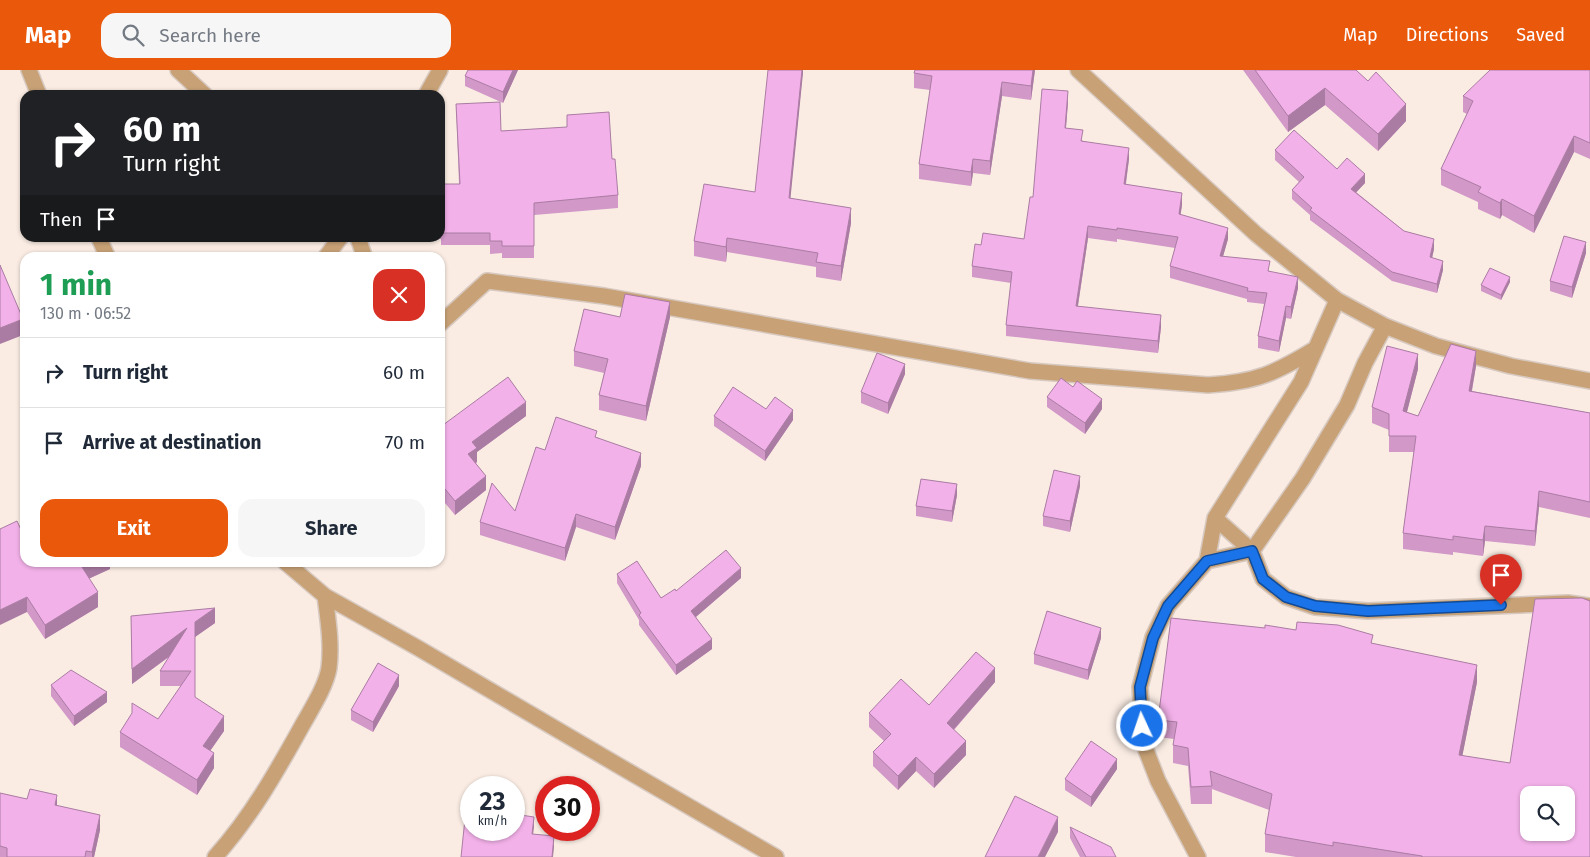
<!DOCTYPE html>
<html lang="en">
<head>
<meta charset="utf-8">
<style>
  body { margin:0; font-family:"Fira Sans",sans-serif; background:#f6f6f7; color:#1f2937; height:100vh; display:flex; flex-direction:column; font-size:19px; white-space:nowrap }
  * { box-sizing:border-box; margin:0 }
  p { font-size:16px; color:#747a83 }
  .icon { flex:none; width:28px; height:28px; fill:none; stroke:currentColor; stroke-width:2; stroke-linecap:round; stroke-linejoin:round }
  .map { position:relative; flex:1; overflow:hidden }
  .side { position:absolute; left:20px; top:182px; width:425px; height:315px; display:flex; flex-direction:column; background:#fff; border-radius:15px; box-shadow:0 1px 4px #0004 }
  .side>* { flex:none }
  .top-card { position:absolute; left:20px; top:20px; width:425px; height:152px; border-radius:15px; box-shadow:0 1px 4px #0004; background:#202124; color:#fff; overflow:hidden }
  .fabs { position:absolute; left:1520px; top:716px; display:grid; gap:10px }
  .fabs a { display:grid; place-items:center; width:55px; height:55px; border-radius:10px; background:#fff; box-shadow:0 1px 4px #0004; font-size:25px }
  .speed { position:absolute; left:460px; top:706px; display:flex; gap:10px; font-size:25px; font-weight:700; text-align:center }
  .speed>* { display:grid; place-content:center; width:65px; height:65px; border-radius:50%; background:#fff; box-shadow:0 1px 4px #0004; line-height:1 }
  .speed small { font-size:12px; font-weight:400 }
  .speed .limit { border:8px solid #d22; background:#fff; color:#111 }
  .pin { position:absolute; display:grid; place-items:center; width:42px; height:42px; color:#fff; margin:-51px -21px; border-radius:50% 50% 50% 0; rotate:-45deg; box-shadow:0 0 5px #0007 }
  .pin .icon { rotate:45deg }
  .me { position:absolute; width:55px; margin:-28px; rotate:357deg; stroke-linejoin:round; filter:drop-shadow(0 0 4px #0008) }
  .turn { display:flex; align-items:center; gap:18px; height:105px; padding:0 20px; font-size:22px }
  .turn .icon { width:65px; height:65px; stroke-width:2.5 }
  .turn b { display:block; font-size:35px; line-height:42px }
  .then { display:flex; align-items:center; height:48px; padding:0 20px; background:#0003; gap:10px; font-size:19px }
  .round { display:grid; place-items:center; flex:none; width:52px; height:52px; border-radius:15px; background:#f6f6f7 }
  .head { display:flex; align-items:center; justify-content:space-between; height:85px; padding:0 20px }
  h1 { font-size:30px; font-weight:700; line-height:38px; color:#1e9e55 }
  .action { display:flex; gap:10px; margin-top:auto; padding:10px 20px }
  .action a { flex:1; height:58px; border-radius:15px; background:#ea580c; color:#fff; font-size:20px; font-weight:700; line-height:58px; text-align:center }
  .action a+a { background:#f6f6f7; color:#1f2937 }
  ul { padding:0; list-style:none }
  li { display:flex; align-items:center; gap:15px; height:70px; padding:0 20px; border-top:1px solid #e0e1e3 }
  li div { flex:1 }
  li b { display:block; font-size:19px }
  li em { font-style:normal }
  header { display:flex; align-items:center; gap:30px; box-sizing:border-box; height:70px; padding:0 25px; background:#ea580c; color:#fff }
  header strong { font-size:24px }
  nav { display:flex; gap:28px; margin-inline-start:auto; font-size:18px }
  .search { width:350px; height:45px; background:#f6f6f7; display:flex; align-items:center; gap:12px; box-sizing:border-box; padding:0 18px; border-radius:15px; color:#747a83; font-size:19px }
  .map>svg:first-child { display:block }
  .lines { fill:none; stroke-linecap:round; stroke-linejoin:round }
  .minor-casing { stroke:#d7c9c0; stroke-width:18 }
  .minor { stroke:#c8a276; stroke-width:15 }
  .wall { fill:#d198c8 }
  .shaded-wall { fill:#aa7ca3 }
  .building { fill:#f3b1e9; stroke:#aa7ca3; fill-rule:evenodd }
  .route-casing { stroke:#114b97; stroke-width:12 }
  .route { stroke:#1a73e8; stroke-width:9 }
</style>
</head>
<body>
<header>
<strong>Map</strong>
<div class="search"><svg class="icon" aria-label="search" viewBox="0 0 24 24"><circle cx="10" cy="10" r="6"/><path d="M15 15l6 6"/></svg>Search here</div>
<nav><a>Map</a><a>Directions</a><a>Saved</a></nav>
</header>
<div class="map">
<svg width="1590" height="787" viewBox="0 0 1590 787">
  <rect width="100%" height="100%" fill="#faece3"/>
  <g class="lines">
    <g class="minor-casing">
      <path id="minor" d="M 29,0 L 39,25
        M 178,0 L 205,25
        M 1078,0 L 1256,164 L 1337,230 L 1385,256 L 1436,276 L 1511,296 L 1590,311
        M 426,25 L 440,0
        M 99,168 L 108,188
        M 358,168 L 365,188
        M 325,188 L 340,168
        M 440,254 L 487,211 L 604,226 L 1030,301 L 1208,315 C 1256,312 1274,304 1315,279
        M 1215,448 L 1252,481 L 1263,509 L 1286,527 L 1315,537 L 1368,541 L 1568,533 L 1590,536
        M 1207,491 L 1252,481 L 1303,408 L 1347,335 L 1365,293 L 1385,256
        M 285,492 L 325,526 L 418,578 L 621,697 L 776,787
        M 215,787 C 251,747 277,701 303,654 C 312,638 326,616 329,598 C 332,574 328,550 325,526
        M 1198,787 L 1158,711 L 1144,675 L 1140,617 L 1153,567 L 1168,536 L 1207,491 L 1215,448 L 1301,312 L 1337,230"/>
    </g>
    <use href="#minor" class="minor"/>
  </g>
  <path class="wall" d="M 518,0 L 503,33 L 465,16 L 465,6 Z
    M 803,0 L 790,128 L 851,153 L 841,211 L 816,207 L 816,197 L 727,182 L 726,192 L 694,186 L 694,171 L 755,122 Z
    M 1035,0 L 1031,30 L 1002,26 L 990,105 L 973,103 L 971,116 L 919,109 L 919,94 L 930,20 L 914,18 L 914,3 Z
    M 1243,0 L 1356,0 L 1406,51 L 1378,81 L 1325,35 L 1288,62 Z
    M 1590,0 L 1590,89 L 1574,82 L 1534,163 L 1502,145 L 1500,149 L 1478,139 L 1478,132 L 1441,115 L 1441,99 L 1467,44 L 1463,42 L 1463,26 Z
    M 1068,32 L 1066,58 L 1083,71 L 1129,89 L 1126,114 L 1182,135 L 1180,145 L 1228,169 L 1223,186 L 1270,201 L 1298,218 L 1291,249 L 1286,248 L 1279,282 L 1258,278 L 1258,266 L 1264,234 L 1247,232 L 1247,229 L 1170,208 L 1170,196 L 1175,178 L 1117,169 L 1117,172 L 1088,168 L 1078,236 L 1161,257 L 1158,283 L 1006,266 L 1006,255 L 1011,213 L 972,207 L 972,196 L 981,175 L 1024,169 L 1033,127 Z
    M 456,34 L 501,61 L 567,58 L 567,45 L 612,89 L 618,125 L 618,138 L 534,145 L 534,188 L 502,188 L 502,183 L 490,184 L 490,175 L 441,175 L 441,169 L 415,169 L 415,168 L 440,168 L 440,114 L 459,114 Z
    M 1275,80 L 1337,99 L 1365,113 L 1356,122 L 1404,161 L 1434,179 L 1432,188 L 1443,200 L 1437,223 L 1392,211 L 1310,150 L 1310,145 L 1292,129 L 1292,120 L 1299,112 L 1275,90 Z
    M 1586,183 L 1572,228 L 1550,221 L 1550,211 Z
    M 1510,212 L 1501,230 L 1481,221 L 1481,215 Z
    M 620,247 L 670,247 L 646,351 L 599,340 L 599,325 L 604,303 L 574,296 L 574,281 Z
    M 1476,296 L 1472,321 L 1590,343 L 1590,448 L 1539,437 L 1535,476 L 1485,471 L 1483,486 L 1453,482 L 1453,485 L 1403,479 L 1403,463 L 1414,382 L 1389,382 L 1389,360 L 1372,353 L 1372,337 L 1418,299 L 1407,342 L 1418,346 Z
    M 905,304 L 888,344 L 861,333 L 861,322 Z
    M 1047,327 L 1102,339 L 1085,364 L 1047,337 Z
    M 766,339 L 793,350 L 765,391 L 714,356 L 714,346 Z
    M 526,346 L 477,382 L 477,392 L 476,393 L 486,420 L 455,445 L 440,427 L 440,351 L 443,355 Z
    M 597,367 L 641,396 L 615,470 L 576,457 L 565,491 L 480,465 L 480,452 L 515,441 L 545,380 Z
    M 1080,416 L 1070,462 L 1043,456 L 1043,446 Z
    M 957,425 L 952,452 L 916,446 L 916,436 Z
    M 25,492 L 110,492 L 110,499 L 89,508 L 98,537 L 45,569 L 27,542 Z
    M 617,504 L 661,528 L 676,521 L 741,508 L 696,547 L 712,579 L 676,605 L 639,555 L 639,550 L 617,513 Z
    M 131,546 L 215,553 L 195,567 L 195,627 L 224,661 L 210,681 L 214,698 L 197,725 L 120,677 L 120,662 L 158,649 L 181,616 L 160,616 L 160,601 L 169,587 L 132,614 Z
    M 1265,558 L 1373,574 L 1477,612 L 1462,686 L 1590,787 L 1296,787 L 1265,782 L 1265,764 L 1269,740 L 1212,719 L 1212,734 L 1191,734 L 1188,696 L 1173,693 L 1173,675 L 1174,669 L 1158,667 L 1158,650 Z
    M 1101,568 L 1088,610 L 1034,594 L 1034,584 Z
    M 995,612 L 954,660 L 966,685 L 934,718 L 916,701 L 898,720 L 873,696 L 873,682 L 884,671 L 869,657 L 869,643 L 929,635 Z
    M 51,615 L 107,632 L 74,656 L 51,626 Z
    M 399,616 L 373,662 L 351,650 L 351,640 Z
    M 1117,699 L 1091,737 L 1065,720 L 1065,709 Z
    M 0,723 L 57,736 L 100,760 L 94,787 L 0,787 Z
    M 1070,757 L 1116,787 L 1080,787 L 1070,768 Z"/>
  <path class="shaded-wall" d="M 513,0 L 518,0 L 503,33 L 503,22 Z
    M 802,0 L 803,0 L 803,3 L 789,143 L 789,128 Z
    M 1033,0 L 1035,0 L 1031,30 L 1031,16 Z
    M 1002,12 L 1002,26 L 990,105 L 990,91 Z
    M 1325,18 L 1325,35 L 1288,62 L 1288,46 Z
    M 1068,21 L 1068,32 L 1065,69 L 1065,58 Z
    M 1406,34 L 1406,51 L 1378,81 L 1378,64 Z
    M 1574,66 L 1574,82 L 1534,163 L 1534,146 Z
    M 1129,78 L 1129,89 L 1124,125 L 1124,114 Z
    M 973,89 L 973,103 L 971,116 L 971,102 Z
    M 1365,104 L 1365,113 L 1351,128 L 1351,119 Z
    M 1182,123 L 1182,135 L 1179,156 L 1179,144 Z
    M 1502,129 L 1502,145 L 1500,149 L 1500,133 Z
    M 851,138 L 851,153 L 841,211 L 841,196 Z
    M 1088,156 L 1088,168 L 1076,248 L 1076,236 Z
    M 1228,158 L 1228,169 L 1220,197 L 1220,186 Z
    M 727,168 L 727,182 L 726,192 L 726,177 Z
    M 1434,169 L 1434,179 L 1430,197 L 1430,187 Z
    M 1586,172 L 1586,183 L 1572,228 L 1572,217 Z
    M 1443,191 L 1443,200 L 1437,223 L 1437,214 Z
    M 1298,207 L 1298,218 L 1291,249 L 1291,237 Z
    M 1510,207 L 1510,212 L 1501,230 L 1501,225 Z
    M 670,232 L 670,247 L 646,351 L 646,336 Z
    M 1286,236 L 1286,248 L 1279,282 L 1279,271 Z
    M 1161,245 L 1161,257 L 1158,283 L 1158,271 Z
    M 23,249 L 23,265 L 0,274 L 0,258 Z
    M 1476,281 L 1476,296 L 1469,336 L 1469,321 Z
    M 1418,284 L 1418,299 L 1403,357 L 1403,341 Z
    M 905,294 L 905,304 L 888,344 L 888,333 Z
    M 1102,329 L 1102,339 L 1085,364 L 1085,353 Z
    M 526,332 L 526,346 L 477,382 L 477,392 L 468,398 L 468,384 L 472,372 Z
    M 793,340 L 793,350 L 765,391 L 765,381 Z
    M 641,383 L 641,396 L 615,470 L 615,457 Z
    M 486,406 L 486,420 L 455,445 L 455,431 Z
    M 1080,406 L 1080,416 L 1070,462 L 1070,451 Z
    M 957,414 L 957,425 L 952,452 L 952,441 Z
    M 1539,421 L 1539,437 L 1535,476 L 1535,461 Z
    M 576,444 L 576,457 L 565,491 L 565,478 Z
    M 1485,456 L 1485,471 L 1483,486 L 1483,470 Z
    M 92,492 L 110,492 L 110,499 L 82,512 L 82,497 Z
    M 741,498 L 741,508 L 691,551 L 691,541 Z
    M 98,522 L 98,537 L 45,569 L 45,555 Z
    M 27,527 L 27,542 L 0,555 L 0,540 Z
    M 215,538 L 215,553 L 195,567 L 195,552 Z
    M 187,558 L 187,573 L 132,614 L 132,599 Z
    M 1101,558 L 1101,568 L 1088,610 L 1088,600 Z
    M 712,569 L 712,579 L 676,605 L 676,595 Z
    M 1477,595 L 1477,612 L 1459,703 L 1459,685 Z
    M 995,598 L 995,612 L 947,667 L 947,653 Z
    M 399,605 L 399,616 L 373,662 L 373,652 Z
    M 107,622 L 107,632 L 74,656 L 74,646 Z
    M 224,646 L 224,661 L 203,691 L 203,676 Z
    M 966,671 L 966,685 L 934,718 L 934,704 Z
    M 214,683 L 214,698 L 197,725 L 197,710 Z
    M 916,687 L 916,701 L 898,720 L 898,706 Z
    M 1117,689 L 1117,699 L 1091,737 L 1091,727 Z
    M 57,725 L 57,740 L 55,735 Z
    M 100,745 L 100,760 L 94,787 L 92,787 L 92,782 Z
    M 534,747 L 534,757 L 532,774 L 532,764 Z
    M 1058,747 L 1058,762 L 1045,787 L 1038,787 Z
    M 554,766 L 554,777 L 553,787 L 552,787 Z"/>
  <path class="building" d="M 468,0 L 513,0 L 503,22 L 465,6 Z
    M 768,0 L 802,0 L 789,128 L 851,138 L 841,196 L 816,192 L 818,183 L 727,168 L 726,177 L 694,171 L 704,114 L 755,122 Z
    M 915,0 L 1033,0 L 1031,16 L 1002,12 L 990,91 L 973,89 L 971,102 L 919,94 L 932,6 L 914,3 Z
    M 1255,0 L 1356,0 L 1368,11 L 1376,2 L 1406,34 L 1378,64 L 1325,18 L 1288,46 Z
    M 1490,0 L 1590,0 L 1590,73 L 1574,66 L 1534,146 L 1502,129 L 1500,133 L 1478,122 L 1481,117 L 1441,99 L 1473,31 L 1463,26 Z
    M 1042,19 L 1068,21 L 1065,58 L 1083,60 L 1081,71 L 1129,78 L 1124,114 L 1182,123 L 1179,144 L 1228,158 L 1220,186 L 1270,191 L 1268,201 L 1298,207 L 1291,237 L 1286,236 L 1279,271 L 1258,266 L 1267,223 L 1247,221 L 1248,218 L 1170,196 L 1178,167 L 1117,158 L 1117,160 L 1088,156 L 1076,236 L 1161,245 L 1158,271 L 1006,255 L 1012,202 L 972,196 L 975,174 L 981,175 L 983,163 L 1024,169 L 1030,127 L 1033,127 Z
    M 500,32 L 501,61 L 567,57 L 567,45 L 609,42 L 612,89 L 615,89 L 618,125 L 534,133 L 534,176 L 502,176 L 502,171 L 490,171 L 490,163 L 441,163 L 441,157 L 440,157 L 440,114 L 460,114 L 456,34 Z
    M 1294,60 L 1337,99 L 1347,88 L 1365,104 L 1351,119 L 1404,161 L 1434,169 L 1430,187 L 1443,191 L 1437,214 L 1392,202 L 1310,140 L 1312,138 L 1292,120 L 1304,107 L 1275,80 Z
    M 1564,166 L 1586,172 L 1572,217 L 1550,211 Z
    M 0,195 L 23,249 L 0,258 Z
    M 1490,198 L 1510,207 L 1501,225 L 1481,215 Z
    M 625,224 L 670,232 L 646,336 L 599,325 L 608,289 L 574,281 L 584,239 L 620,247 Z
    M 1451,274 L 1476,281 L 1469,321 L 1590,343 L 1590,432 L 1539,421 L 1535,461 L 1485,456 L 1483,470 L 1453,466 L 1453,470 L 1403,463 L 1416,366 L 1389,366 L 1389,344 L 1372,337 L 1387,276 L 1418,284 L 1403,341 L 1418,346 Z
    M 877,283 L 905,294 L 888,333 L 861,322 Z
    M 508,307 L 526,332 L 472,372 L 477,378 L 468,384 L 486,406 L 455,431 L 440,413 L 440,351 L 443,355 Z
    M 1061,308 L 1073,317 L 1077,311 L 1102,329 L 1085,353 L 1047,327 Z
    M 733,317 L 766,339 L 775,327 L 793,340 L 765,381 L 714,346 Z
    M 556,347 L 597,361 L 595,367 L 641,383 L 615,457 L 576,444 L 565,478 L 480,452 L 492,413 L 515,441 L 536,377 L 545,380 Z
    M 1054,400 L 1080,406 L 1070,451 L 1043,446 Z
    M 921,409 L 957,414 L 952,441 L 916,436 Z
    M 17,451 L 25,468 L 25,492 L 92,492 L 82,497 L 98,522 L 45,555 L 27,527 L 0,540 L 0,459 Z
    M 726,480 L 741,498 L 691,541 L 712,569 L 676,595 L 639,545 L 641,543 L 617,504 L 637,491 L 661,528 L 675,519 L 676,521 Z
    M 1582,528 L 1590,531 L 1590,787 L 1422,787 L 1422,786 L 1333,772 L 1333,776 L 1265,764 L 1272,724 L 1210,701 L 1212,716 L 1191,717 L 1188,678 L 1173,675 L 1177,652 L 1158,650 L 1171,548 L 1265,558 L 1265,555 L 1296,560 L 1297,552 L 1338,555 L 1373,565 L 1371,573 L 1477,595 L 1459,685 L 1510,693 L 1535,529 ZM 1529,725 L 1566,725 L 1566,762 L 1529,762 Z
    M 215,538 L 195,552 L 195,627 L 224,646 L 203,676 L 214,683 L 197,710 L 120,662 L 132,643 L 132,633 L 158,649 L 191,601 L 160,601 L 187,558 L 132,599 L 131,546 Z
    M 1047,541 L 1101,558 L 1088,600 L 1034,584 Z
    M 976,582 L 995,598 L 947,653 L 966,671 L 934,704 L 916,687 L 898,706 L 873,682 L 891,664 L 869,643 L 901,609 L 929,635 Z
    M 378,593 L 399,605 L 373,652 L 351,640 Z
    M 71,600 L 107,622 L 74,646 L 51,615 Z
    M 1091,671 L 1117,689 L 1091,727 L 1065,709 Z
    M 30,719 L 57,725 L 55,735 L 100,745 L 92,782 L 86,781 L 85,787 L 7,787 L 7,778 L 0,776 L 0,723 L 27,729 Z
    M 468,720 L 471,721 L 471,760 L 514,760 L 514,744 L 534,747 L 532,764 L 554,766 L 552,787 L 461,787 Z
    M 1015,726 L 1058,747 L 1038,787 L 985,787 Z
    M 1070,757 L 1111,777 L 1116,787 L 1086,787 Z"/>
  <g class="lines">
    <g class="route-casing">
      <path id="route" d="M 1142,656 L 1140,617 L 1153,568 L 1168,536 L 1207,491 L 1252,481 L 1263,509 L 1286,527 L 1315,536 L 1368,541 L 1501,535"/>
    </g>
    <use href="#route" class="route"/>
  </g>
</svg>
<div class="fabs">
<a><svg class="icon" aria-label="search" viewBox="0 0 24 24"><circle cx="10" cy="10" r="6"/><path d="M15 15l6 6"/></svg></a>
</div>
<div class="speed"><div>23<small>km/h</small></div><div class="limit">30</div></div>
<div class="pin" style="left:1501px;top:535px;background:#d93025"><svg class="icon" aria-label="arrive" viewBox="0 0 24 24"><path d="M6 21V4h12l-3 4 3 4H6"/></svg></div>
<svg class="me" style="left:1142px;top:656px" viewBox="-20 -20 40 40"><circle r="17" fill="#1a73e8" stroke="#fff" stroke-width="3"/><path d="M0-11L8 9 0 5-8 9z" fill="#fff"/></svg>
<div class="top-card">
<div class="turn"><svg class="icon" aria-label="right" viewBox="0 0 24 24"><path d="M7 20v-9h11M14 6l5 5-5 5"/></svg><div><b>60 m</b>Turn right</div></div>
<div class="then">Then<svg class="icon" aria-label="arrive" viewBox="0 0 24 24"><path d="M6 21V4h12l-3 4 3 4H6"/></svg></div>
</div>
<section class="side">
<div class="head"><div><h1>1 min</h1><p>130 m · 06:52</p></div><a class="round" style="background:#d93025;color:#fff"><svg class="icon" aria-label="close" viewBox="0 0 24 24"><path d="M6 6l12 12M18 6L6 18"/></svg></a></div>
<ul>
<li><svg class="icon" aria-label="right" viewBox="0 0 24 24"><path d="M7 20v-9h11M14 6l5 5-5 5"/></svg><div><b>Turn right</b></div><em>60 m</em></li>
<li><svg class="icon" aria-label="arrive" viewBox="0 0 24 24"><path d="M6 21V4h12l-3 4 3 4H6"/></svg><div><b>Arrive at destination</b></div><em>70 m</em></li>
</ul>
<div class="action"><a>Exit</a><a>Share</a></div>
</section>
</div>
</body>
</html>
